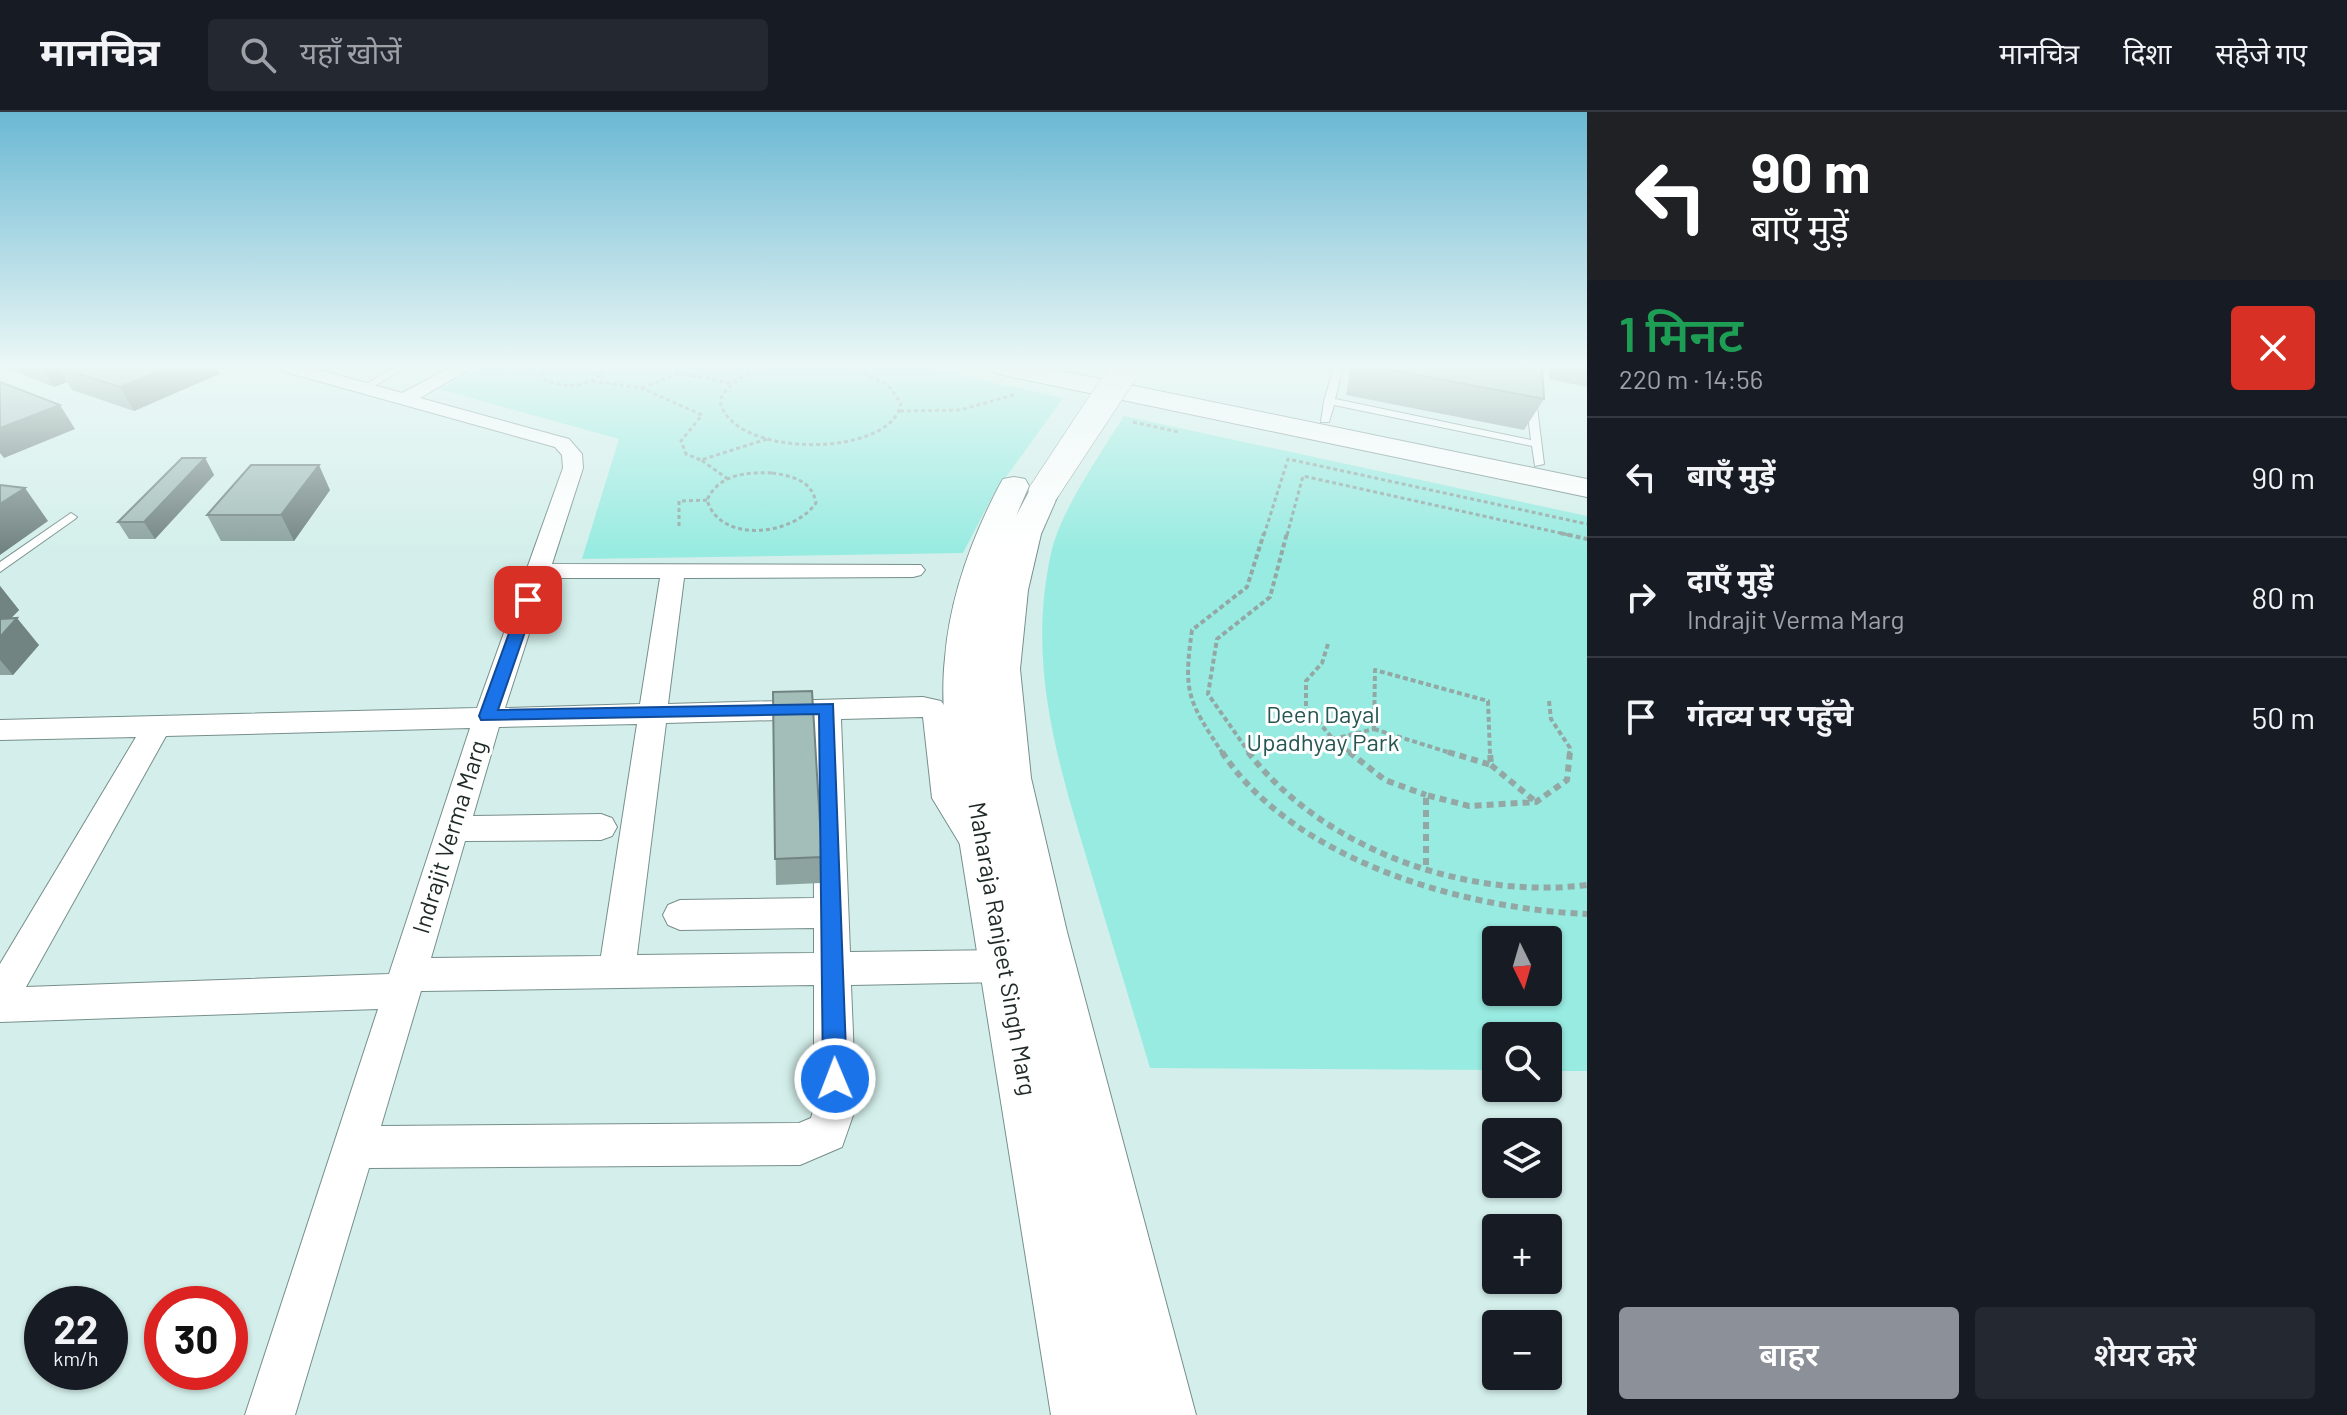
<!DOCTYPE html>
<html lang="hi">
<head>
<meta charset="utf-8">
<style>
  body { margin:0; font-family:Barlow,"Noto Sans Devanagari",sans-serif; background:#242831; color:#f1f3f6; height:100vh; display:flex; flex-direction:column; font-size:30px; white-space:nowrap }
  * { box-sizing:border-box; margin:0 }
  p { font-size:26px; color:#9ea1a6 }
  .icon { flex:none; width:44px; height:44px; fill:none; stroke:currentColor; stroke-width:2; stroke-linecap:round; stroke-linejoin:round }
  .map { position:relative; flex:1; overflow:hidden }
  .sheet { display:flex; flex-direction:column; background:#171b24; width:760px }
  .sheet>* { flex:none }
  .banner { background:#202124; color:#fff; overflow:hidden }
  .needle { width:52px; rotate:175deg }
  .buttons { position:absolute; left:1482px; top:814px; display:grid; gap:16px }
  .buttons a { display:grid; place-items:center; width:80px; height:80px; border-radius:8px; background:#171b24; box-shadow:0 2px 6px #0004; font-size:40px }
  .speed { position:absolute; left:24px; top:1174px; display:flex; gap:16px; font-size:40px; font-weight:700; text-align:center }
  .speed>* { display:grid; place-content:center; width:104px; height:104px; border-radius:50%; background:#171b24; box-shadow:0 2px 6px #0004; line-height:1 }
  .speed small { font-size:20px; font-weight:400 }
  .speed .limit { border:12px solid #d22; background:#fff; color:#111 }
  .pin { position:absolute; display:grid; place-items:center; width:68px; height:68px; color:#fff; margin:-34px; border-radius:16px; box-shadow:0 4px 12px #0006 }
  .me { position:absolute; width:88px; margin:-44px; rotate:359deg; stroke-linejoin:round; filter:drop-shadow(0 0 6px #0008) }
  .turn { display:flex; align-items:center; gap:28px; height:168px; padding:0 32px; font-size:36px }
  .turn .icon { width:104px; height:104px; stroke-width:2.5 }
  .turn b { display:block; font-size:56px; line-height:68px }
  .round { display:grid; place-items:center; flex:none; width:84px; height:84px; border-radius:8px; background:#242831 }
  .headline { display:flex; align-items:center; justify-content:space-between; height:136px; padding:0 32px }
  h1 { font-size:48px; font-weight:600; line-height:60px; color:#1e9e55 }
  .cta { display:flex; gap:16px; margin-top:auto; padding:16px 32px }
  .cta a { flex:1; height:92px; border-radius:8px; background:#8c9099; color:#fff; font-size:32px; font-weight:600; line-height:92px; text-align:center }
  .cta a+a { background:#242831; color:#f1f3f6 }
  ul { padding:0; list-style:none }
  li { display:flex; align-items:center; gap:24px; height:120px; padding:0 32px; border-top:2px solid #363941 }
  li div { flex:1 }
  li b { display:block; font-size:30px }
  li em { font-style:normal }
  header { display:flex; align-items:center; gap:48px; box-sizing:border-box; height:112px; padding:0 40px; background:#171b24; border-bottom:2px solid #363941 }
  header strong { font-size:38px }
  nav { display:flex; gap:44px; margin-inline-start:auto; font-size:28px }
  .search { width:560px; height:72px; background:#242831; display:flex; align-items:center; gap:20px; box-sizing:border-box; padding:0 28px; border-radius:8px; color:#9ea1a6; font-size:30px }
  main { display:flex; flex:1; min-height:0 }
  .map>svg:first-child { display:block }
  .green { fill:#98ebe1; fill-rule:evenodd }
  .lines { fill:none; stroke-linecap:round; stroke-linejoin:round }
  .service-casing { stroke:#778f8b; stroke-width:2 }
  .minor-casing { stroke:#778f8b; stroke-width:2 }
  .secondary-casing { stroke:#778f8b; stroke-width:2 }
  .path-far2 { stroke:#93a8a5; stroke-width:3; stroke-dasharray:4 3; stroke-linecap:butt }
  .path-far1 { stroke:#93a8a5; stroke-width:4; stroke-dasharray:5 3; stroke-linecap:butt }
  .path { stroke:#93a8a5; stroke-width:6; stroke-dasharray:7 5; stroke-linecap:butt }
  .service { fill:#fff; fill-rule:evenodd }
  .minor { fill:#fff; fill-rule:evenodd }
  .secondary { fill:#fff; fill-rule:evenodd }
  .secondary-bridge-casing { stroke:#778f8b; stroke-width:30; stroke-linecap:butt }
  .secondary-bridge { stroke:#fff; stroke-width:29 }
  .wall { fill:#8ca39f }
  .shaded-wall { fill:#728482 }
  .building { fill:#a3bdb9; stroke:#728482; stroke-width:2 }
  .route { fill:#1a73e8; stroke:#114b97; stroke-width:2 }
  .labels { text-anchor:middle; stroke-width:6; stroke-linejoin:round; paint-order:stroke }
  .park-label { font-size:24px; fill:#265651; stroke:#fff }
  .street-label { font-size:24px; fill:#1f2927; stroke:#fff }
</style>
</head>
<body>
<header>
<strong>मानचित्र</strong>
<div class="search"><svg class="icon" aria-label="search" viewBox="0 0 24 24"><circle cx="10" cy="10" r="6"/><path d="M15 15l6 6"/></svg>यहाँ खोजें</div>
<nav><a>मानचित्र</a><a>दिशा</a><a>सहेजे गए</a></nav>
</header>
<main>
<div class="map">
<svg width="1587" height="1303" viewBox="0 0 1587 1303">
  <rect width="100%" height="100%" fill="#d4efeb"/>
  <path class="green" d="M 481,255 L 924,255 L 1063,286 L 993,383 L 963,441 L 582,447 L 619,327 L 439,277 Z
    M 1124,304 L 1587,404 L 1587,959 L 1548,959 L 1548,924 L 1496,924 L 1496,958 L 1150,956 C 1131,892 1111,828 1092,764 C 1059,654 1025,553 1052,437 C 1063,395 1101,341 1124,304 ZM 1496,828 L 1548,828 L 1548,880 L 1496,880 Z"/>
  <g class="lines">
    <g class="service-casing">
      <path id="service" d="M 396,255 L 408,255 L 367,278 L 359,276 Z
        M 1334,255 L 1343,255 L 1335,287 L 1531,328 L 1522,255 L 1532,255 L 1544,352 L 1535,354 L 1532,334 L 1334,293 L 1329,310 L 1321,310 L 1324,289 Z
        M 71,401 L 77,405 L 75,407 L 0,460 L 0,450 Z"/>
    </g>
    <g class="minor-casing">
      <path id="minor" d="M 280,255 L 309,255 L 402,281 L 451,255 L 473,255 L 420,286 L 569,327 L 582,342 L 583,356 L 552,452 L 921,453 L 925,458 L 921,463 L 913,465 L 684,466 L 668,592 L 923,585 L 941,589 L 951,603 L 963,684 L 990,728 L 985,737 L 974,741 L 963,737 L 932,686 L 923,605 L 841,607 L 850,840 L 1004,838 L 1017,843 L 1022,854 L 1017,865 L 1004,870 L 851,873 L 856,995 L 842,1035 L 800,1053 L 369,1056 L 295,1303 L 245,1303 L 378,897 L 0,910 L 0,852 L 136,625 L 0,628 L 0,608 L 477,596 L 563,356 L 562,343 L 555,335 L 282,259 ZM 547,466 L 660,466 L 640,592 L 505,596 ZM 813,607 L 814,786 L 680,788 L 668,793 L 663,803 L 668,813 L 680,818 L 814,816 L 814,841 L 637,843 L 666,611 ZM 637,612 L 601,844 L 431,846 L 465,729 L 601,728 L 612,724 L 617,715 L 612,706 L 601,702 L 473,704 L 499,615 ZM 470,616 L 389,862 L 26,875 L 166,624 ZM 814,873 L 814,995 L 811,1006 L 799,1011 L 381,1014 L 421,879 Z"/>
    </g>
    <g class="secondary-casing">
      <path id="secondary" d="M 991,255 L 1042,255 L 1587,367 L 1587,385 L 1003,263 L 994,260 Z
        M 1014,365 L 1025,367 L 1029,374 L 1016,404 L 1032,374 L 1043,372 L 1054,374 L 1059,381 L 1041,422 L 1028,478 L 1020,557 L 1031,666 L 1067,820 L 1196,1303 L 1051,1303 L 947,652 C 945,617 941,581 945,546 C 950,485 971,428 999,374 L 1003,367 Z"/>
    </g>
    <path class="path-far2" d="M 548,255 L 542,262 L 544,267 C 564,277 585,276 602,261 L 601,255
      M 684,255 L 679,261 L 731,271
      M 769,255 C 748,261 730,268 720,288 C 729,347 893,347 901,291 L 888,273 L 851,255
      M 592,269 L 641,276 L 702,303 L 681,329 L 686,342 L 701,348
      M 642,276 L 679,261 L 674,255
      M 900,299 L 960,298 L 1017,282
      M 1133,310 L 1179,320
      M 772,361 C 792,364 812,368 816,391 C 793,424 720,432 707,388 C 719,362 746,360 772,361 Z
      M 728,367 L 701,348 L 767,327
      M 679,414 L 679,389 L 707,388
      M 1264,423 L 1288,347 L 1587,412
      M 1287,423 L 1303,364 L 1569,423"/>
    <path class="path-far1" d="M 1560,421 L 1587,427
      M 1328,532 L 1322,551 L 1306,569 L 1306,595 L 1333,627 L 1352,642
      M 1549,589 L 1551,607 L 1570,636 L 1569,642
      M 1374,617 L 1454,642
      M 1374,617 L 1375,558 L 1488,589 L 1490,642
      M 1333,627 L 1374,617
      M 1223,642 C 1188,588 1183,582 1192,518 L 1247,475 L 1264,421
      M 1250,642 L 1208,582 L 1217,527 L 1270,485 L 1287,421"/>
    <path class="path" d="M 1222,640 C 1294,749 1464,797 1587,802
      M 1248,640 C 1324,738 1466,788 1587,773
      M 1349,640 L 1385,668 L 1426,683
      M 1448,640 L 1491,653 L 1490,640
      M 1491,653 L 1536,690
      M 1426,753 L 1426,683 L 1469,694 L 1536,690 L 1567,668 L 1570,640"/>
    <use href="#service" class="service"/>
    <use href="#minor" class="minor"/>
    <use href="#secondary" class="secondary"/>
    <g class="secondary-bridge-casing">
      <path id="secondary-bridge" d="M 1043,381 L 1126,255"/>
    </g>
    <use href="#secondary-bridge" class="secondary-bridge"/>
  </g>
  <path class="wall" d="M 5,255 L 216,255 L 219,262 L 134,299 L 72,278 L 67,270 L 54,275 Z
    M 1351,255 L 1542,255 L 1544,287 L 1524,318 L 1346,283 Z
    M 1550,255 L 1587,255 L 1587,275 L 1549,267 Z
    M 205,346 L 214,363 L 155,427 L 129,427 L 118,410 Z
    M 330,378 L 294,429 L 221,429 L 207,403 Z
    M 0,474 L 19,498 L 10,507 L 39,533 L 13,563 L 0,563 Z
    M 773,580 L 822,745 L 821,771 L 776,773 Z"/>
  <path class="shaded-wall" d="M 42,255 L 58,255 L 67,270 L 54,275 Z
    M 169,255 L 216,255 L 219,262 L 134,299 L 120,275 Z
    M 60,293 L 75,317 L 4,346 L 0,341 L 0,316 Z
    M 205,346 L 214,363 L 155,427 L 144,410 Z
    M 319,353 L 330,378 L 294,429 L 281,403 Z
    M 25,376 L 48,409 L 0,443 L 0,392 Z
    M 0,474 L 19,498 L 0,518 Z
    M 17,506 L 39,533 L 13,563 L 0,548 L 0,525 Z"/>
  <path class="building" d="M 58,255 L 169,255 L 120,275 Z
    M 1375,255 L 1542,255 L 1544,287 Z
    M 0,270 L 60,293 L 0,316 Z
    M 182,346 L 205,346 L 144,410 L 118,410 Z
    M 251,353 L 319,353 L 281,403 L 207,403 Z
    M 0,373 L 25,376 L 0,392 Z
    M 17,506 L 0,525 L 0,507 Z
    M 812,579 L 822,745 L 775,747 L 773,580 Z"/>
  <linearGradient id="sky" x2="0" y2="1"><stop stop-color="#6bb8d3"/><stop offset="0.58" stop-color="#ecf8f6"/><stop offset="1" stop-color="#ecf8f6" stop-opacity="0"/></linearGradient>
  <rect width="1587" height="438" fill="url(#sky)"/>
  <path class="route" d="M 528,483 L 536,488 L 498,598 L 833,592 L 847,967 L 843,975 L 835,979 L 826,975 L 823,967 L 819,602 L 481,608 L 479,604 L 521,488 Z"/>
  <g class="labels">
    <g class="park-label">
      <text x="1323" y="611">Deen Dayal<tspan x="1323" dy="28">Upadhyay Park</tspan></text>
    </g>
    <g class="street-label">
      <text transform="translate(450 725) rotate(-73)" y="8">Indrajit Verma Marg</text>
      <text transform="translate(1002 837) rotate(80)" y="8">Maharaja Ranjeet Singh Marg</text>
    </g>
  </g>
</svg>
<div class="buttons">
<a><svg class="needle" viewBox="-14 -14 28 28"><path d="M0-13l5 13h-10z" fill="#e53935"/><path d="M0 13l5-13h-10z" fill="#9ea1a6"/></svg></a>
<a><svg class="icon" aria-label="search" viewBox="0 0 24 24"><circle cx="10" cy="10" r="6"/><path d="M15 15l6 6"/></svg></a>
<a><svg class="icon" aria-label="layers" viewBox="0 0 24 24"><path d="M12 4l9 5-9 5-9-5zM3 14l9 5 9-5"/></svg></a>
<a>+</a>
<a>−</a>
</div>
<div class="speed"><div>22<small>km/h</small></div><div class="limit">30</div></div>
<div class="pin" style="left:528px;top:488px;background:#d93025"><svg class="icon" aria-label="arrive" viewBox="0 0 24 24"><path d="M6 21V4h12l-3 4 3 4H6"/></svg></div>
<svg class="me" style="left:835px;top:967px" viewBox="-20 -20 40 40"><circle r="17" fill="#1a73e8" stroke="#fff" stroke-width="3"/><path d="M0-11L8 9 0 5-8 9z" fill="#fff"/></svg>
</div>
<section class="sheet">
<div class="banner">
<div class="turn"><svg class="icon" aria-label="left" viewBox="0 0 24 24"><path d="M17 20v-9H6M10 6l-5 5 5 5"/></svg><div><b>90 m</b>बाएँ मुड़ें</div></div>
</div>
<div class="headline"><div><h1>1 मिनट</h1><p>220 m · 14:56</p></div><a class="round" style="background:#d93025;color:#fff"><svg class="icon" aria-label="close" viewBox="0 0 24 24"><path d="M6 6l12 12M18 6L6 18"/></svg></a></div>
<ul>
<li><svg class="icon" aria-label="left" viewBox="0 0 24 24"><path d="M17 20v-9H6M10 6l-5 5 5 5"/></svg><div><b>बाएँ मुड़ें</b></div><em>90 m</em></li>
<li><svg class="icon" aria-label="right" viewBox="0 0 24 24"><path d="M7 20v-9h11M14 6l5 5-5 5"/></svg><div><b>दाएँ मुड़ें</b><p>Indrajit Verma Marg</p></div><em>80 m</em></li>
<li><svg class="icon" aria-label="arrive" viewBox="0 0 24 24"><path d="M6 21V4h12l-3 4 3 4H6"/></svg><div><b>गंतव्य पर पहुँचे</b></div><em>50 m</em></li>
</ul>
<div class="cta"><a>बाहर</a><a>शेयर करें</a></div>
</section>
</main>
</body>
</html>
